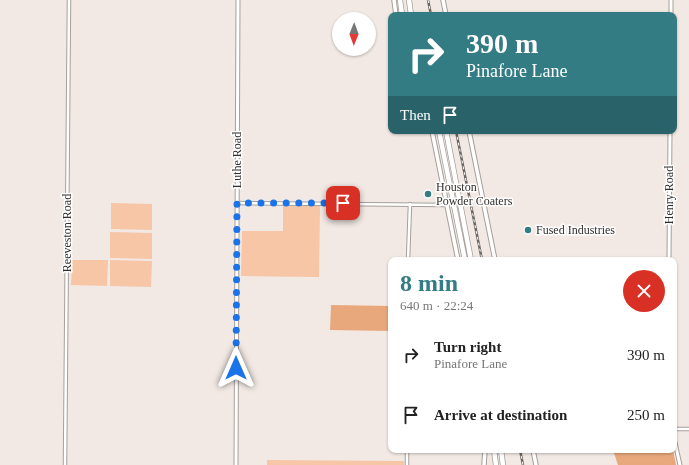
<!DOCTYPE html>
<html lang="en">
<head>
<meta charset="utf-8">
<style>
  body { margin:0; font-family:"Times New Roman",serif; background:#f2f2f2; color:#222; height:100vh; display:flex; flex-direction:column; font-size:15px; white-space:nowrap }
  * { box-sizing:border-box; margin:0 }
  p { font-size:13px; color:#767676 }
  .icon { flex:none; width:22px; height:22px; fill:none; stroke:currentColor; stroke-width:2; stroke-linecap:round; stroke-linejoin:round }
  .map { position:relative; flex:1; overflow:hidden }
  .drawer { position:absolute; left:388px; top:257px; width:289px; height:196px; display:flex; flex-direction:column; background:#fff; border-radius:8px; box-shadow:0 1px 3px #0004 }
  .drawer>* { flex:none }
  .hud { position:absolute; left:388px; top:12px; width:289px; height:122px; border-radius:8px; box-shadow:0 1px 3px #0004; background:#347c84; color:#fff; overflow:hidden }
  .needle { width:26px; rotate:181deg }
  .fabs { position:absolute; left:332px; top:12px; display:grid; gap:8px }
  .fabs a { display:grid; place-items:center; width:44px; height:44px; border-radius:50%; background:#fff; box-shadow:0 1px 3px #0004; font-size:20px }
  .pin { position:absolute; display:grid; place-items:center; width:34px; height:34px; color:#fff; margin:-17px; border-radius:8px; box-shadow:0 2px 6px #0006 }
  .me { position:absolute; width:44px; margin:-22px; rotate:0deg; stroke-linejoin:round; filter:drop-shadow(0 0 3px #0008) }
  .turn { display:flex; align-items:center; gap:14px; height:84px; padding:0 12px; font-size:18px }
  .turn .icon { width:52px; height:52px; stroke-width:2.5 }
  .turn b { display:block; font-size:28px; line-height:34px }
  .then { display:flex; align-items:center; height:38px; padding:0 12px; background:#0003; gap:8px; font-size:15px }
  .round { display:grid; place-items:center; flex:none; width:42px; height:42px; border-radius:21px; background:#f2f2f2 }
  .overview { display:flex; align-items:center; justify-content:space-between; height:68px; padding:0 12px }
  h1 { font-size:24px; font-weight:600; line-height:30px; color:#347c84 }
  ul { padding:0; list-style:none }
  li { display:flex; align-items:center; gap:12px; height:60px; padding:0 12px }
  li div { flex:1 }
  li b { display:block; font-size:15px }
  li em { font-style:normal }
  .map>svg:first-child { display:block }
  .green { fill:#f6c6a6 }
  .forest { fill:#e8a87b }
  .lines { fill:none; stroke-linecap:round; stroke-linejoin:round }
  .minor-casing { stroke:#a79f9a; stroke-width:4.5 }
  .tertiary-casing { stroke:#a79f9a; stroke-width:5 }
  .secondary-casing { stroke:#a79f9a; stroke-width:5.5 }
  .motorway-casing { stroke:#a79f9a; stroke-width:6 }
  .minor { stroke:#fff; stroke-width:2.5 }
  .tertiary { stroke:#fff; stroke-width:3 }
  .secondary { stroke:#fff; stroke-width:3.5 }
  .motorway { stroke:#fff; stroke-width:4.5 }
  .rail-casing { stroke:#6b6663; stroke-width:2.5 }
  .rail { stroke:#fff; stroke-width:1; stroke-dasharray:3; stroke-linecap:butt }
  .route { stroke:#1a73e8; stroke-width:7; stroke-dasharray:0 12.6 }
  .poi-dot { fill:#347c84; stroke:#fff; stroke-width:1.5 }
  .labels { text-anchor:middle; stroke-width:3; stroke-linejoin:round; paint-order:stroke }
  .street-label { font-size:12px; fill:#312e2c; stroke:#fff }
  .poi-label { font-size:12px; fill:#312e2c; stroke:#fff; text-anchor:start }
</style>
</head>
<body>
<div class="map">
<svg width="689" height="465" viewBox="0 0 689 465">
  <rect width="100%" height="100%" fill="#f2e9e4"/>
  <path class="green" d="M 111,203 L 152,204 L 152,230 L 111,229 Z
    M 283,206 L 320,206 L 319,277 L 241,276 L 242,231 L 283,231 Z
    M 110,232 L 152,233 L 152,259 L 110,258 Z
    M 72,260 L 108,260 L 107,286 L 71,285 Z
    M 110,260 L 152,261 L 151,287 L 110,286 Z
    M 267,460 L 404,461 L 404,465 L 267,465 Z"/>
  <path class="forest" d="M 331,305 L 391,306 L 391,331 L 330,330 Z
    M 613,450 L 673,450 L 676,465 L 618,465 Z"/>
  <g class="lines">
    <g class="minor-casing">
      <path id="minor" d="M 237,203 L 447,205
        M 408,260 L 410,204
        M 674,429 L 689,429
        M 407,450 L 407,465
        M 65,465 L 69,0"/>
    </g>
    <g class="tertiary-casing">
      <path id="tertiary" d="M 671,15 L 671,0
        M 669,260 L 670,131
        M 674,438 L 680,465
        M 236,465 L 238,0"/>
    </g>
    <g class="secondary-casing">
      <path id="secondary" d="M 394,0 L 396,15
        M 443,0 L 446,15
        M 432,131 L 458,260
        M 469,131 L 495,260
        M 533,450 L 536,465
        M 484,465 L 485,450"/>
    </g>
    <g class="motorway-casing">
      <path id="motorway" d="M 400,0 L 402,15
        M 409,0 L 411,15
        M 439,131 L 465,260
        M 446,131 L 471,260
        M 494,450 L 496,465
        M 501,450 L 503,465"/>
    </g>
    <use href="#minor" class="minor"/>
    <use href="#tertiary" class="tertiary"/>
    <use href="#secondary" class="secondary"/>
    <use href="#motorway" class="motorway"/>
    <g class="rail-casing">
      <path id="rail" d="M 428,0 L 431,15
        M 456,131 L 482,260
        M 520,450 L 523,465"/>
    </g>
    <use href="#rail" class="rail"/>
  </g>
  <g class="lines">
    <path class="route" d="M 236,368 L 237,203 L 343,203"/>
  </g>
  <g class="poi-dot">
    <circle cx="428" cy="194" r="4"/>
    <circle cx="528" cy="230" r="4"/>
  </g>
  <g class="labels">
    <g class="street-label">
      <text transform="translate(237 160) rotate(-90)" y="4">Luthe Road</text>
      <text transform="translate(669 195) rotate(-90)" y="4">Henry Road</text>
      <text transform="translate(67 233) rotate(-90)" y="4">Reeveston Road</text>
    </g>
    <g class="poi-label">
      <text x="436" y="191">Houston<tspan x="436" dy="14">Powder Coaters</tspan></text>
      <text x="536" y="234">Fused Industries</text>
    </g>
  </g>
</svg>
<div class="fabs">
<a><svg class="needle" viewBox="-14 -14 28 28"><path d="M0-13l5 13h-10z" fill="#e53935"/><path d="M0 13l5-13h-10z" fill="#767676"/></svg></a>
</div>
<div class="pin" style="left:343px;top:203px;background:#d93025"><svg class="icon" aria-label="arrive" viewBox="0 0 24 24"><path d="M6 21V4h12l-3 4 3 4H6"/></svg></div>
<svg class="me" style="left:236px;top:368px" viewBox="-20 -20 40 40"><path d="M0-17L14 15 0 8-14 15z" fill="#1a73e8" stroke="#fff" stroke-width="4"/></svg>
<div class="hud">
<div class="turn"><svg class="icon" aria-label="right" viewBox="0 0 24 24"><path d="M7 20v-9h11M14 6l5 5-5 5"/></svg><div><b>390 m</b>Pinafore Lane</div></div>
<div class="then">Then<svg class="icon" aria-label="arrive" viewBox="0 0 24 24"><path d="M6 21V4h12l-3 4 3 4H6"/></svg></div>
</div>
<section class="drawer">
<div class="overview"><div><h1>8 min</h1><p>640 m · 22:24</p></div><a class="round" style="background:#d93025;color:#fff"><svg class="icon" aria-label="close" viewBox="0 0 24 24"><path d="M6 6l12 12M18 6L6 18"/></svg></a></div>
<ul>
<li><svg class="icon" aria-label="right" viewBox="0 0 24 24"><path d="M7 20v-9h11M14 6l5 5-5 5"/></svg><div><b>Turn right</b><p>Pinafore Lane</p></div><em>390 m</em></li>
<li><svg class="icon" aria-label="arrive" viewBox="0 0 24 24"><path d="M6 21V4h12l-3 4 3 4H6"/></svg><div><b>Arrive at destination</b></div><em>250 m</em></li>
</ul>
</section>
</div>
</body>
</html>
